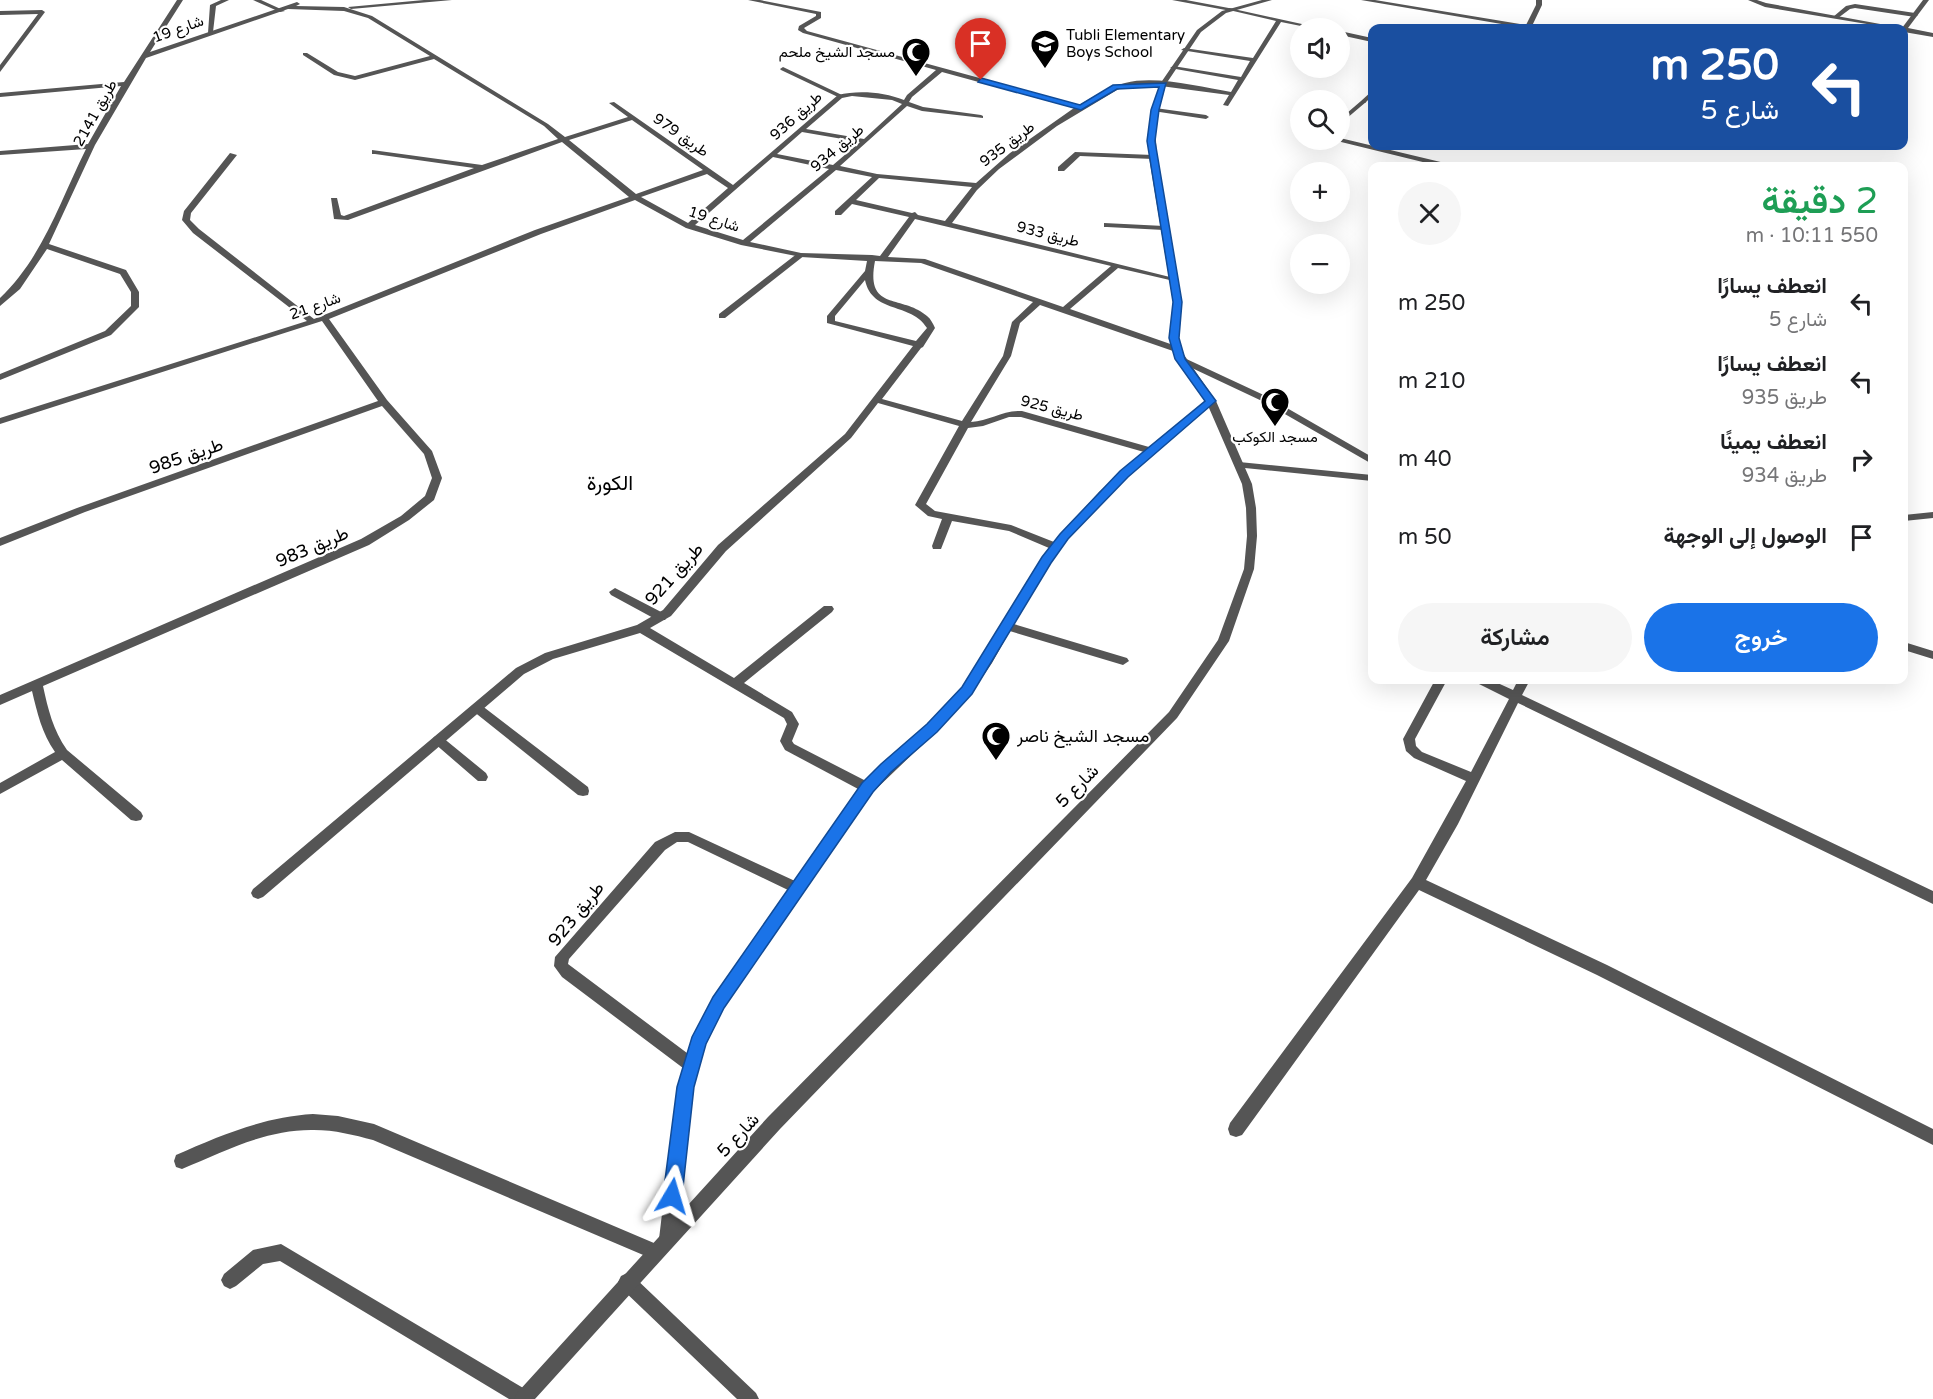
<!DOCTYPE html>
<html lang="ar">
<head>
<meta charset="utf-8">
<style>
  body { margin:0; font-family:"Varela Round",Vazirmatn,sans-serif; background:#f6f6f6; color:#202124; direction:rtl; height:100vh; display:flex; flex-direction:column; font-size:22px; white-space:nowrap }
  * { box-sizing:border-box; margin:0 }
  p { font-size:20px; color:#757577 }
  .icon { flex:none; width:33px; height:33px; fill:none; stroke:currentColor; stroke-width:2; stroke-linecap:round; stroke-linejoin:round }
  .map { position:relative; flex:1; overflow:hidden; direction:ltr }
  .sheet { position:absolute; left:1368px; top:162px; width:540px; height:522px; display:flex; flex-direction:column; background:#fff; border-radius:12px; box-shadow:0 6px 24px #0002; direction:rtl }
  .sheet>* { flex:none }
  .guide { position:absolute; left:1368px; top:24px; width:540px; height:126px; border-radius:12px; box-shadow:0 6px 24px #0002; direction:rtl; background:#1a4fa0; color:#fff; overflow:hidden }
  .fabs { position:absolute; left:1290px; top:18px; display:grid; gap:12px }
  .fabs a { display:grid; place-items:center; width:60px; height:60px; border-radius:50%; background:#fff; box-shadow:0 6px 24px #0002; font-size:30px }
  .pin { position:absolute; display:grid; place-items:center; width:51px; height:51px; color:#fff; margin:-62px -26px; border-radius:50% 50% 50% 0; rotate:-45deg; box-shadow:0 0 6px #0007 }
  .pin .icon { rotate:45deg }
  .me { position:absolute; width:66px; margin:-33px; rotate:7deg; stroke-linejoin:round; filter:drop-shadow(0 0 4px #0008) }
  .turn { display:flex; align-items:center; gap:21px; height:126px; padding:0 30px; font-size:27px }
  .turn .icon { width:78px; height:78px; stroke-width:2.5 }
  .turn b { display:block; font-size:42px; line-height:51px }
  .round { display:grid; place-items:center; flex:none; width:63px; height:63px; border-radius:32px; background:#f6f6f6 }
  .head { display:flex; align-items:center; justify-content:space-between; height:102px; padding:0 30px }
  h1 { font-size:36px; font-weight:600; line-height:45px; color:#1e9e55 }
  .button { display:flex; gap:12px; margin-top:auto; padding:12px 30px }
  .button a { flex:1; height:69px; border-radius:36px; background:#1a73e8; color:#fff; font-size:24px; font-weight:600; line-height:69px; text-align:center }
  .button a+a { background:#f6f6f6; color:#202124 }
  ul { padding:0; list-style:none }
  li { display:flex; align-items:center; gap:18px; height:78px; padding:0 30px }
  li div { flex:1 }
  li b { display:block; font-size:22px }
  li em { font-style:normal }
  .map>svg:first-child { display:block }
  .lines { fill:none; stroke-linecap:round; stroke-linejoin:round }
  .service { fill:#555; fill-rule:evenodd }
  .minor { fill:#555; fill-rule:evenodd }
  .tertiary { fill:#555; fill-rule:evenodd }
  .route { fill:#1a73e8; stroke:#114b97; stroke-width:1.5 }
  .labels { text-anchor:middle; stroke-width:4.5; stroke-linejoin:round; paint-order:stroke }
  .far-street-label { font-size:15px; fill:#000; stroke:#fff }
  .far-poi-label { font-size:15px; fill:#000; stroke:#fff; text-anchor:start }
  .street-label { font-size:18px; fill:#000; stroke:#fff }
  .poi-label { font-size:18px; fill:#000; stroke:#fff; text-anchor:start }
  .quarter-label { font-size:21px; fill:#000; stroke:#fff }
</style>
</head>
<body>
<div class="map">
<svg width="1933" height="1399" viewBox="0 0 1933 1399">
  <rect width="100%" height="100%" fill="#fff"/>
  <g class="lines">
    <path class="service" d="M 221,0 L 229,0 L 216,6 L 213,32 L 208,33 L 210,5 Z
      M 253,0 L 261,0 L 285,11 L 280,12 Z
      M 1172,0 L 1186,0 L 1234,9 L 1231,11 Z
      M 1855,4 L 1915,13 L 1918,15 L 1915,17 L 1855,8 L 1850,9 L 1838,18 L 1833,17 L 1846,6 Z
      M 783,67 L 842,95 L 843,96 L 838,97 L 781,70 L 780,69 Z
      M 1361,101 L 1366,102 L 1340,124 L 1340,119 Z
      M 1340,138 L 1449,164 L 1450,166 L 1439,166 L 1333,140 Z
      M 1075,152 L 1153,155 L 1157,157 L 1153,159 L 1080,156 L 1064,171 L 1058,171 L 1058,167 Z
      M 1104,223 L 1164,226 L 1168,228 L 1164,230 L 1107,227 L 1104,227 Z
      M 798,253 L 805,255 L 725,318 L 719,318 L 719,314 Z
      M 1180,356 L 1268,397 L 1372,457 L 1372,464 L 1262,401 L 1177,361 L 1177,357 Z
      M 615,588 L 665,614 L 667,617 L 665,620 L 657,620 L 611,595 L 609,592 Z
      M 1007,622 L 1127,658 L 1129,661 L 1123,665 L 1003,629 L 1001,626 Z
      M 1435,680 L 1447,680 L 1415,739 L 1416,746 L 1422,752 L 1471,772 L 1509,699 L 1477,683 L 1475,680 L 1491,680 L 1513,690 L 1518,680 L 1530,680 L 1522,695 L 1933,891 L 1933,904 L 1518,703 L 1458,824 L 1426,880 L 1607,965 L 1933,1129 L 1933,1145 L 1597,975 L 1419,890 L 1242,1135 L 1236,1137 L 1230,1135 L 1228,1129 L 1230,1123 L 1412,878 L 1466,781 L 1414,758 L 1406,751 L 1403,739 Z
      M 477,703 L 481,705 L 588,787 L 589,791 L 588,795 L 583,796 L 578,795 L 473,711 L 471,708 L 473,705 Z
      M 438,735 L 442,737 L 486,773 L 488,777 L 486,781 L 478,781 L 434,743 L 432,740 L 434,737 Z
      M 313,1114 L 338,1116 L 374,1124 L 661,1246 L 663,1252 L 661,1258 L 655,1260 L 373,1140 C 354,1135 335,1130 314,1130 C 267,1129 225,1151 182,1169 L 176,1167 L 174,1161 L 176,1155 C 221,1135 264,1117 313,1114 Z
      M 281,1244 L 530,1392 L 533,1399 L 509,1399 L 280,1261 L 263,1264 L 236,1286 L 230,1289 L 224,1286 L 221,1280 L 224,1274 L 253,1250 Z
      M 627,1273 L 633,1276 L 756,1393 L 759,1399 L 737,1399 L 621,1288 L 618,1282 L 621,1276 Z"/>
    <path class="minor" d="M 177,0 L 183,0 L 150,52 L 297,2 L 300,4 L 296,6 L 344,7 L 372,16 L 548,124 L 565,137 L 628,117 L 609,103 L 614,102 L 733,185 L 838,95 C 858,90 884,92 904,100 L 907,95 L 936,70 L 803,33 L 798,30 L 799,26 L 816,16 L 816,14 L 748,0 L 760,0 L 821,12 L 821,18 L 804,28 L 807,31 L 1079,105 C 1093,97 1108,87 1125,83 C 1156,75 1200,87 1231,92 L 1238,80 L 1170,68 L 1173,66 L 1241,77 L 1250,61 L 1181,50 L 1184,48 L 1253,58 L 1276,21 L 1229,10 L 1229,8 L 1320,28 L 1311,28 L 1281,22 L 1228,106 L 1223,105 L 1229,95 L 1153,85 L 1128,86 L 1117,90 L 1057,126 L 999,169 L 977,190 L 952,223 L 1178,279 L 1174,281 L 1118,268 L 1070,309 L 1179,347 L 1179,351 L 1173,351 L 1040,305 L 1020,323 L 1011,356 L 971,422 C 989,421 1003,410 1022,411 L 1149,447 L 1208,399 L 1214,399 L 1216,401 L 1127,477 L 1087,517 L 1068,539 L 1040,577 L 992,663 L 970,695 L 947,721 L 873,792 L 723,1007 L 705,1044 L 693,1087 L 675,1239 L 673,1245 L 667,1247 L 661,1245 L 659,1239 L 677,1087 L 683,1068 L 562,977 L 554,966 L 555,957 L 655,842 L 675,832 L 689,832 L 795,881 L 860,790 L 785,750 L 780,741 L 787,724 L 784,718 L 640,633 L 553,659 L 524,674 L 263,897 L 258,899 L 253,897 L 251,893 L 253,889 L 516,668 L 545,653 L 637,625 L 663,610 L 718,545 L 845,434 L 913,346 L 827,323 L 827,316 L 865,271 L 867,261 L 801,257 L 741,245 L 686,228 L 635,200 L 541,234 L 329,319 L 387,400 L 432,451 L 442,478 L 434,500 L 409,520 L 369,545 L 43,686 C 48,709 53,730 67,750 L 141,812 L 143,816 L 141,820 L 136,821 L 131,820 L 62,760 L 0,794 L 0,783 L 55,752 C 42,734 37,712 32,691 L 0,705 L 0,695 L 361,539 L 401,516 L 425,496 L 432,478 L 424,454 L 382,406 L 85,512 L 0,546 L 0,538 L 77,508 L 378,401 L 322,321 L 0,424 L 0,418 L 307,321 L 193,233 L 182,220 L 184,211 L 230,153 L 237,155 L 191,213 L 190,220 L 199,229 L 314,319 L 535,230 L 629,197 L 562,142 L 348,220 L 334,219 L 331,198 L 337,198 L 341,215 L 344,216 L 474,168 L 375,154 L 372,154 L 372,150 L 482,165 L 558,139 L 544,126 L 434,59 L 355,80 L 334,75 L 303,55 L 303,53 L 307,53 L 338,72 L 355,76 L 430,56 L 368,18 L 344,11 L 288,9 L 146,58 L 95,145 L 49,244 L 126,270 L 139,292 L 139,307 L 111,335 L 0,380 L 0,374 L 105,331 L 131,306 L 131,292 L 120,274 L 47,249 L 20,289 L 0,306 L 0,298 C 43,257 60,201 86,149 L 0,155 L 0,151 L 88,144 L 121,86 L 0,97 L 0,93 L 124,82 ZM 942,72 L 1074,108 L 1010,153 L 976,183 L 877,174 L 840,166 L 907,106 L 922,111 L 983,118 L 983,116 L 981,115 L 923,107 L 909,102 L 912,97 ZM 852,96 L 892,100 L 902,104 L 864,139 L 806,129 L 842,98 ZM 632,120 L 703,170 L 636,194 L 569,140 ZM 802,132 L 860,142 L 833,165 L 777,154 ZM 773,157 L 829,169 L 743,240 L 695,225 ZM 836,170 L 872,177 L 835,211 L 835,215 L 841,215 L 852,204 L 909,217 L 880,256 L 872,255 L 801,253 L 750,242 ZM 707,174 L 728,188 L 688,223 L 641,197 ZM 879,178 L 972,187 L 945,221 L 918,215 L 915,212 L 912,213 L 856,200 ZM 915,219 L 1111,266 L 1063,307 L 925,259 L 888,257 ZM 875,261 L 921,263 L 1033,302 L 1012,322 L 1003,356 L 962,421 L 882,399 L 921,348 L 923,347 L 935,328 C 933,324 931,319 927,316 C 902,294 865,312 875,261 ZM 865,280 C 872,314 911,302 927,328 L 916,341 L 835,321 L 835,316 ZM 878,403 L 959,426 L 915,505 L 928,516 L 942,519 L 932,546 L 933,549 L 941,549 L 952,521 L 1009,531 L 1049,548 C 1016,592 997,645 962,689 C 934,723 897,749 866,781 L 794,744 L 792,741 L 799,724 L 792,712 L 744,683 L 832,612 L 834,609 L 832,606 L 824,606 L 734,678 L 650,628 L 671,616 L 726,551 L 851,438 ZM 1009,417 L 1021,417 L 1144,452 L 1099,492 L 1054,542 L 1011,525 L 935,511 L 926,504 L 968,428 L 983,426 ZM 677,842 L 688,842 L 788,890 L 713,997 L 687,1053 L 568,964 L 569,959 L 665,850 Z
      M 424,0 L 452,0 L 351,9 L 348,7 Z
      M 1361,0 L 1375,0 L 1526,25 L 1536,5 L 1536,0 L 1542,0 L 1542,5 L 1532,26 L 1536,28 L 1525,28 Z
      M 1748,0 L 1757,0 L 1766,3 L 1902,28 L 1923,0 L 1929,0 L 1908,28 L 1933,33 L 1933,37 L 1904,32 L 1904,28 L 1891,28 L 1765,7 Z
      M 0,11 L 42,10 L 45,12 L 0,72 L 0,65 L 38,14 L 0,15 Z
      M 1340,31 L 1372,38 L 1372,42 L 1340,35 Z
      M 1372,91 L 1372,96 L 1365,103 L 1361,103 L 1361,101 Z
      M 1155,108 L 1206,115 L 1209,117 L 1206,119 L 1153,111 L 1153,109 Z
      M 1239,462 L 1372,475 L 1372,481 L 1235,467 L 1235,463 Z
      M 1933,512 L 1933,518 L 1904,521 L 1904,515 Z
      M 1904,642 L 1933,651 L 1933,659 L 1904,650 Z"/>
    <path class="tertiary" d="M 1262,0 L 1272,0 L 1226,13 L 1201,32 L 1166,84 L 1155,124 L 1157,157 L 1181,302 L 1178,338 L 1180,349 L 1216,401 L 1252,484 L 1256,508 L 1257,536 L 1254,569 L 1229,641 L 1177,718 L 780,1129 L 535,1399 L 514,1399 L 517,1393 L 768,1117 L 1169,712 L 1218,640 L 1244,569 L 1247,536 L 1246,508 L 1242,484 L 1206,401 L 1172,349 L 1170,338 L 1173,302 L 1149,157 L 1149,124 L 1160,84 L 1197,30 L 1222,11 Z"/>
  </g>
  <path class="route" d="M 981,78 L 1080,105 L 1113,85 L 1166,83 L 1159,110 L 1155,141 L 1182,302 L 1179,338 L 1185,359 L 1216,401 L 1128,477 L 1068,539 L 1051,563 L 972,694 L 937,732 L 891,772 L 873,792 L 724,1008 L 706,1044 L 694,1087 L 682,1196 L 679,1203 L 672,1205 L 666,1203 L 663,1196 L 677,1087 L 692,1037 L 713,997 L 862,783 L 881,764 L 927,724 L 962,687 L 1042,557 L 1060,534 L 1120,471 L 1205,401 L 1175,359 L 1169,338 L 1173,302 L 1147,141 L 1151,110 L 1159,87 L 1117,89 L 1081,110 L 978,82 Z"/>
  <defs>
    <g id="school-pin" transform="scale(1.5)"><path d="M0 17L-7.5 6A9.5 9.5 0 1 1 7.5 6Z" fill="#000" stroke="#fff"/><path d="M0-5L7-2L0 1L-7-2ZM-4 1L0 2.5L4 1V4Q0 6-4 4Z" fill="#fff"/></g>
    <g id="mosque-pin" transform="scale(1.5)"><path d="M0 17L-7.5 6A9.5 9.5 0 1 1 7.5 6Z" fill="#000" stroke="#fff"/><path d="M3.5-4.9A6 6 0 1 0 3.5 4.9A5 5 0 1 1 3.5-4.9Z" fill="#fff"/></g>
  </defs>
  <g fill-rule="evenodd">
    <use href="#school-pin" x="1045" y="44"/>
    <use href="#mosque-pin" x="916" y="52"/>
    <use href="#mosque-pin" x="1275" y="402"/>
    <use href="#mosque-pin" x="996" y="736"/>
  </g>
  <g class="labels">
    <g class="far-street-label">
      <text transform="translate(178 29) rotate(-20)" y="5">شارع 19</text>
      <text transform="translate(95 113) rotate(-61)" y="5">طريق 2141</text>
      <text transform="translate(796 116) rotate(-42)" y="5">طريق 936</text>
      <text transform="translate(681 135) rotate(35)" y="5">طريق 979</text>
      <text transform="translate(1007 144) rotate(-37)" y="5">طريق 935</text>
      <text transform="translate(837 148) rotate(-40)" y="5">طريق 934</text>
      <text transform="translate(714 219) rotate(18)" y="5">شارع 19</text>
      <text transform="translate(1048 234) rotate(14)" y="5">طريق 933</text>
      <text transform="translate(315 306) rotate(-20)" y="5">شارع 21</text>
      <text transform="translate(1052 408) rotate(14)" y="5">طريق 925</text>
    </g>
    <g class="far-poi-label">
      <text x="1066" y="40">Tubli Elementary<tspan x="1066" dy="17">Boys School</tspan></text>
      <text x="895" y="57" text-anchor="end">مسجد الشيخ ملحم</text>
      <text x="1275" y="442" text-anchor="middle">مسجد الكوكب</text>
    </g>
    <g class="street-label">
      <text transform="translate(186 456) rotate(-19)" y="6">طريق 985</text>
      <text transform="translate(312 547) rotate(-23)" y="6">طريق 983</text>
      <text transform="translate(674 574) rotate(-48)" y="6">طريق 921</text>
      <text transform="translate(1077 786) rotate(-45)" y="6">شارع 5</text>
      <text transform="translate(576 914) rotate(-51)" y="6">طريق 923</text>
      <text transform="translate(738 1135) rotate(-47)" y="6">شارع 5</text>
    </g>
    <g class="poi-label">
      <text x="1017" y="742">مسجد الشيخ ناصر</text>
    </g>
    <g class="quarter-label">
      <text x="610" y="490">الكورة</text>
    </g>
  </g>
</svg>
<div class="fabs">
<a><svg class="icon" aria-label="sound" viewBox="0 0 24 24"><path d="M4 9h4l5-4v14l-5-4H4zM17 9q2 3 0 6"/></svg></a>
<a><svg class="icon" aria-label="search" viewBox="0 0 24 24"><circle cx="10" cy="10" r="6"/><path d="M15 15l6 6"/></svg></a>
<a>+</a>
<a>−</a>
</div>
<div class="pin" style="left:981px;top:80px;background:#d93025"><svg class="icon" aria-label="arrive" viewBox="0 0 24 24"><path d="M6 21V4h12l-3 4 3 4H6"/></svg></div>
<svg class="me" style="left:672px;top:1196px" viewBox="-20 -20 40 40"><path d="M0-17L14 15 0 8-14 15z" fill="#1a73e8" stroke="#fff" stroke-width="4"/></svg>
<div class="guide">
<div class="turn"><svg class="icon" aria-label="left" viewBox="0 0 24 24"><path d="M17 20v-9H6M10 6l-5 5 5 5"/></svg><div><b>250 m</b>شارع 5</div></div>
</div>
<section class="sheet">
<div class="head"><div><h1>2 دقيقة</h1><p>550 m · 10:11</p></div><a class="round"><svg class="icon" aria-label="close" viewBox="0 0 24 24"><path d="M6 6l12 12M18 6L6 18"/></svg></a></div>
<ul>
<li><svg class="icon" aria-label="left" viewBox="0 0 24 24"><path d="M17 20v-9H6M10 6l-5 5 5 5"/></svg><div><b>انعطف يسارًا</b><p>شارع 5</p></div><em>250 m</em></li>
<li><svg class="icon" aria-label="left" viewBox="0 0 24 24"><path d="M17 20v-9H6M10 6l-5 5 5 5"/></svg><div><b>انعطف يسارًا</b><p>طريق 935</p></div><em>210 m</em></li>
<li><svg class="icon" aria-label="right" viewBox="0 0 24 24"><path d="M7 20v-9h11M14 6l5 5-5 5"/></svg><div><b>انعطف يمينًا</b><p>طريق 934</p></div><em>40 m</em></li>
<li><svg class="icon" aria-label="arrive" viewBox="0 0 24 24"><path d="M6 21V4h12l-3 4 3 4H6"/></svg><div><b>الوصول إلى الوجهة</b></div><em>50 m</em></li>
</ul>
<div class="button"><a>خروج</a><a>مشاركة</a></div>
</section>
</div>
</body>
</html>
